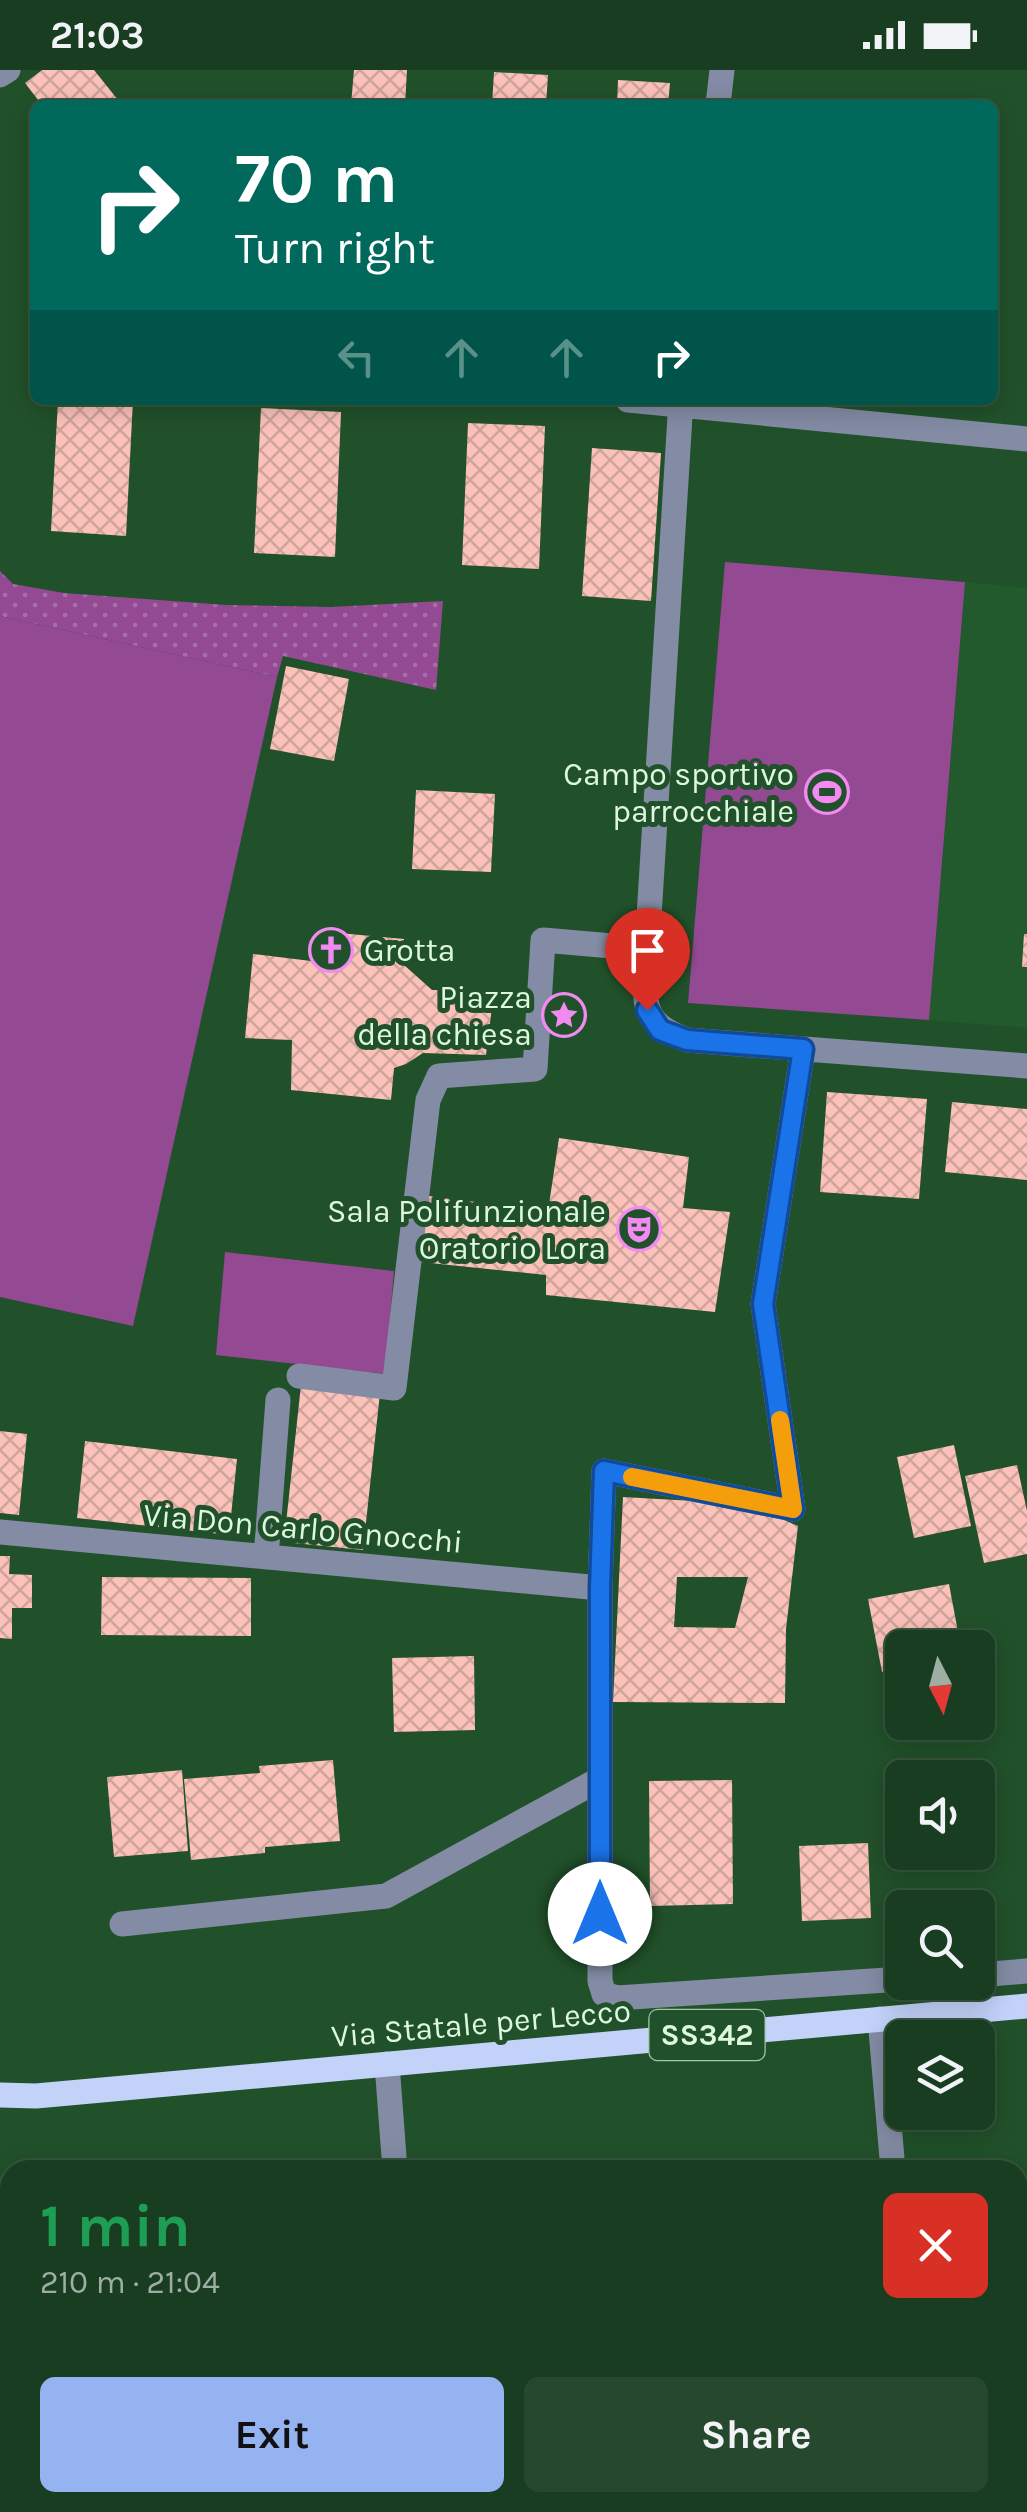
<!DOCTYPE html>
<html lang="en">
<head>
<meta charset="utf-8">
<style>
  body { margin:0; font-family:Karla,sans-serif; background:#26482d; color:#f1f3f6; height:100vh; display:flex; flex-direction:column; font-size:38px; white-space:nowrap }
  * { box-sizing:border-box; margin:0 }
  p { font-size:32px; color:#9faea5 }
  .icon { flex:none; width:55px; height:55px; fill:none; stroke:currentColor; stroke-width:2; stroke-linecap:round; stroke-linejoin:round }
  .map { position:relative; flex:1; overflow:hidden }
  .drawer { position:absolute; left:0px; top:2090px; width:1028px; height:352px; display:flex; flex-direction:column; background:#193d20; border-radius:30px 30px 0 0; box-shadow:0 5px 25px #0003,0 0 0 2px #37563e }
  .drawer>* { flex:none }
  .banner { position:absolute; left:30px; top:30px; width:968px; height:305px; border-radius:15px; box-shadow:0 5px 25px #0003,0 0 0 2px #37563e; background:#00695c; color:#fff; overflow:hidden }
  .needle { width:65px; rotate:174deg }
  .fabs { position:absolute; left:885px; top:1560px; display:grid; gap:20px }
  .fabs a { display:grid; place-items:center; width:110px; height:110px; border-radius:15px; background:#193d20; box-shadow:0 5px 25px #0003,0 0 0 2px #37563e; font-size:50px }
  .pin { position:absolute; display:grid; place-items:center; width:85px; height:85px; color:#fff; margin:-102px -42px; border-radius:50% 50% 50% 0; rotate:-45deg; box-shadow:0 0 10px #0007 }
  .pin .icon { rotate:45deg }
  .me { position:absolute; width:110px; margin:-55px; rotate:0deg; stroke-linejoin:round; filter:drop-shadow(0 0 8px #0008) }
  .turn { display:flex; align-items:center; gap:35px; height:210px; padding:0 40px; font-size:45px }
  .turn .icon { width:130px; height:130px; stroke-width:2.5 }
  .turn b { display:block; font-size:70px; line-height:85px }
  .lanes { display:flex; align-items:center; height:95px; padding:0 40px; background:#0003; justify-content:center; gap:50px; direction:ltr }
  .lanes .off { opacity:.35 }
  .round { display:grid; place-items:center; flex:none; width:105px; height:105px; border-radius:15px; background:#26482d }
  .summary { display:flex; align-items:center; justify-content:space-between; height:170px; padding:0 40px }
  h1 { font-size:60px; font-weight:700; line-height:75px; color:#1e9e55 }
  .primary-button { display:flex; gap:20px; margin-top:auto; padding:20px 40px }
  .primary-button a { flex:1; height:115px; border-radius:15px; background:#95b2f1; color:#111; font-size:40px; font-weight:700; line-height:115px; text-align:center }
  .primary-button a+a { background:#26482d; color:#f1f3f6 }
  .status { display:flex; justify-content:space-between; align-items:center; height:70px; padding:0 50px; background:#193d20; direction:ltr }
  .status svg { height:28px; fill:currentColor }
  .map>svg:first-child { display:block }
  .built { fill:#225a2d }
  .park { fill:url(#park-dots) }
  .garden { fill:#944993 }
  .building { fill:url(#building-cross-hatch); fill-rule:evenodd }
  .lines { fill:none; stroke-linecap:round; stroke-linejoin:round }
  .minor { stroke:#838ca4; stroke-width:25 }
  .major { stroke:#c2d2f9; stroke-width:25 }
  .route-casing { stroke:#114b97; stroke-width:25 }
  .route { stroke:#1a73e8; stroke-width:18 }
  .slow { stroke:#f59e0b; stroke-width:18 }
  .labels { text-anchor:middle; stroke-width:10; stroke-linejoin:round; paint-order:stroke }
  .shield { fill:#21512a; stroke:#a5c6a9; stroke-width:2.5 }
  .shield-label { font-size:30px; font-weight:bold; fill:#def8e0 }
  .poi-label { font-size:32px; fill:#def8e0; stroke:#21512a; text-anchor:end }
  .street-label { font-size:32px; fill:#def8e0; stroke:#21512a }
</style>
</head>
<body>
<div class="status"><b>21:03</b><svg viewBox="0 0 49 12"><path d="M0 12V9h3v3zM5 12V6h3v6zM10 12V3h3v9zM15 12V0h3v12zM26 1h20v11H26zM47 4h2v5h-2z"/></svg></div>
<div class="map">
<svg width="1027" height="2442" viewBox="0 0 1027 2442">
  <defs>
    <pattern id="park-dots" width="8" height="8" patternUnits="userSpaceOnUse" patternTransform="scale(2.5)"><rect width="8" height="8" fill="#944993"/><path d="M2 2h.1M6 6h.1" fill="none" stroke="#a76da7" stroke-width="1.8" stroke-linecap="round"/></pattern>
    <pattern id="building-cross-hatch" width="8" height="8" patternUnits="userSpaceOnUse" patternTransform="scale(2.5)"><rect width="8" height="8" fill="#fcc2ba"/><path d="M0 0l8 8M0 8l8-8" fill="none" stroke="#cea49c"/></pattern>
  </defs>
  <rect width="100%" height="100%" fill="#21512a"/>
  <path class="built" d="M 965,512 L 1027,518 L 1027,958 L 929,950 Z"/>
  <path class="park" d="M 0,501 L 13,514 L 64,523 L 226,535 L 332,537 L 443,531 L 436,620 L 283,586 L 277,607 L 0,546 Z"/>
  <path class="garden" d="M 725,492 L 965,512 L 929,950 L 688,933 Z
    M 0,546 L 277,607 L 133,1256 L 0,1227 Z
    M 225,1182 L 394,1201 L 385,1304 L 216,1285 Z"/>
  <path class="building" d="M 42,0 L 94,0 L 122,35 L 42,35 L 25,13 Z
    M 354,0 L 407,0 L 405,35 L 351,35 Z
    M 494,2 L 548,5 L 546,35 L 492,35 Z
    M 618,10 L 670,13 L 668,35 L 617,35 Z
    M 58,330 L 133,330 L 126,466 L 51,461 Z
    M 261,338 L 341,342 L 335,487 L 254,483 Z
    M 468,353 L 545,356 L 539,499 L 462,495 Z
    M 592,378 L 661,383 L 651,531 L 582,526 Z
    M 286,596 L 349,609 L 334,691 L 270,679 Z
    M 416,720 L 495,724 L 491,802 L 412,799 Z
    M 339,863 L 404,869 L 404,895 L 432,920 L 494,921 L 486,985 L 423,983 L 406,994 L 394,998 L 391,1030 L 291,1020 L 292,970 L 245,968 L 253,884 L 319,892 L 338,882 Z
    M 1024,864 L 1027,864 L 1027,897 L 1022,897 Z
    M 827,1022 L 927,1029 L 919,1129 L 820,1122 Z
    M 952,1032 L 1027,1039 L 1027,1110 L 945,1102 Z
    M 559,1068 L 689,1087 L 683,1138 L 730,1142 L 715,1242 L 546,1225 L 546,1205 L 420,1192 L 429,1126 L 548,1141 Z
    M 301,1315 L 380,1323 L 363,1480 L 284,1472 Z
    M 0,1361 L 27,1364 L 19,1445 L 0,1443 Z
    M 85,1371 L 237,1389 L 229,1465 L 77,1448 Z
    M 954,1375 L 971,1456 L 914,1468 L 897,1387 Z
    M 1017,1395 L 1027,1441 L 1027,1484 L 984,1493 L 965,1406 Z
    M 623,1427 L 747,1434 L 798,1456 L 786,1559 L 785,1633 L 613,1632 ZM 677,1507 L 748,1507 L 735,1558 L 674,1557 Z
    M 0,1486 L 10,1486 L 9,1504 L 32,1505 L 32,1538 L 12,1538 L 12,1569 L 0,1568 Z
    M 102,1507 L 251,1508 L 251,1566 L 101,1565 Z
    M 949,1514 L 961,1578 L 902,1578 L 902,1598 L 882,1602 L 868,1529 Z
    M 474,1586 L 475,1660 L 394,1662 L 392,1588 Z
    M 333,1690 L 340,1771 L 265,1777 L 265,1783 L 191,1790 L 184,1709 L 260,1703 L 259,1696 Z
    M 182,1700 L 188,1781 L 114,1787 L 107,1707 Z
    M 732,1710 L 733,1834 L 650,1836 L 649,1711 Z
    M 868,1773 L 871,1848 L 802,1851 L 799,1776 Z"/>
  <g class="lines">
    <path class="minor" d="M 0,5 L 8,0
      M 718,35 L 722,0
      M 628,330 L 1027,369
      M 681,330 L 647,879 C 647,928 634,951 687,970 L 1027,996
      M 803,979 L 763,1234 L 793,1439 L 604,1401 L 600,1518 L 600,1911 L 604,1924 L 617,1928 L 902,1909
      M 299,1306 L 394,1318 L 428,1030 L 439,1006 L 535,999 L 543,870 L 647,879
      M 0,1462 L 600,1518
      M 266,1487 L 278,1330
      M 122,1854 L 386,1826 L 600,1709
      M 978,1905 L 1027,1901
      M 880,1949 L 893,2100
      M 387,1994 L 395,2100
      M 1001,2442 L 1027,2431"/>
    <path class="major" d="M 0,2025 L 36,2026 L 1027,1936"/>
  </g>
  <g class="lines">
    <g class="route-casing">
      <path id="route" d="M 600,1844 L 600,1518 L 604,1401 L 793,1439 L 763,1234 L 803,979 L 687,970 L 660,960 L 647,940"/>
    </g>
    <use href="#route" class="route"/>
    <path class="slow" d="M 632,1407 L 793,1439 L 780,1350"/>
  </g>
  <defs>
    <g id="stadium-ring" transform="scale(2.25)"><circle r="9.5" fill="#21512a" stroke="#f38af1" stroke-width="1.5"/><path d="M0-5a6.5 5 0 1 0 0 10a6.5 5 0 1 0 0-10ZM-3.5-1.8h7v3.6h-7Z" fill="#f38af1"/></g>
    <g id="church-ring" transform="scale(2.25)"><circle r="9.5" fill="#21512a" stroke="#f38af1" stroke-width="1.5"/><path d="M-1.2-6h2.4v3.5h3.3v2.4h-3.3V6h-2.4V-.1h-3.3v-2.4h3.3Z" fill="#f38af1"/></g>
    <g id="sight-ring" transform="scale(2.25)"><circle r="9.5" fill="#21512a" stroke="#f38af1" stroke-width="1.5"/><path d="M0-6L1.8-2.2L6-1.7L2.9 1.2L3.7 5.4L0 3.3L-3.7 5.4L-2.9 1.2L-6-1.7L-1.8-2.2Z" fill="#f38af1"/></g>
    <g id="theatre-ring" transform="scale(2.25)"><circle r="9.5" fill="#21512a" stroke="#f38af1" stroke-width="1.5"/><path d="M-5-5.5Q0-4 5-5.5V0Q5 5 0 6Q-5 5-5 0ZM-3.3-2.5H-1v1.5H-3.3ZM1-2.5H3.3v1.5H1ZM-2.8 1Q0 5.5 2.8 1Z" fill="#f38af1"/></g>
  </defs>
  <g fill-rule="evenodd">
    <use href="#stadium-ring" x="827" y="722"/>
    <use href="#church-ring" x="331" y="880"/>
    <use href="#sight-ring" x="564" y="945"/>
    <use href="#theatre-ring" x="639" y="1159"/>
  </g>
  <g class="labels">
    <rect class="shield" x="649.5" y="1940" width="115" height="50" rx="8"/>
    <g class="shield-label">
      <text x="707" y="1975">SS342</text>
    </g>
    <g class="poi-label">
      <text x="794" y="715">Campo sportivo<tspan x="794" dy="37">parrocchiale</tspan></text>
      <text x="364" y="891" text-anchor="start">Grotta</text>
      <text x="532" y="938">Piazza<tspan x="532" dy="37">della chiesa</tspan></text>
      <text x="606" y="1152">Sala Polifunzionale<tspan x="606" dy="37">Oratorio Lora</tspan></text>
    </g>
    <g class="street-label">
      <text transform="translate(303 1458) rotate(5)" y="11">Via Don Carlo Gnocchi</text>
      <text transform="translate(481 1953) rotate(-5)" y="11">Via Statale per Lecco</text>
    </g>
  </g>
</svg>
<div class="fabs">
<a><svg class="needle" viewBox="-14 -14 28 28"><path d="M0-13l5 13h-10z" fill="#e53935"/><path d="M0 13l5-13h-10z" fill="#9faea5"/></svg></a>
<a><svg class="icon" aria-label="sound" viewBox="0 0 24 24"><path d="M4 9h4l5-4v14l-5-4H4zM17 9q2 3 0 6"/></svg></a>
<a><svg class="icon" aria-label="search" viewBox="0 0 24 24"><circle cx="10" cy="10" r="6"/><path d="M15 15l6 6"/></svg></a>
<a><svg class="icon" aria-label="layers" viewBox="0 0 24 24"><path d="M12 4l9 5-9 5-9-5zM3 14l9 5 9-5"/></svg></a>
</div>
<div class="pin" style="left:647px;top:940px;background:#d93025"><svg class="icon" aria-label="arrive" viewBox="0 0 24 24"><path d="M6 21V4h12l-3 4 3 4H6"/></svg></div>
<svg class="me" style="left:600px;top:1844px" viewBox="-20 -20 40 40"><circle r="19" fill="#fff"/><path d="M0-13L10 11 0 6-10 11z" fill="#1a73e8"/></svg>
<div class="banner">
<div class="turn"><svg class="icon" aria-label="right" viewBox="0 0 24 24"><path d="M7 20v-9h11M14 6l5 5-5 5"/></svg><div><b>70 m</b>Turn right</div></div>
<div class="lanes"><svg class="icon off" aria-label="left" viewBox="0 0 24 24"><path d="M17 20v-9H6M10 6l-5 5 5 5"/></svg><svg class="icon off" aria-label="ahead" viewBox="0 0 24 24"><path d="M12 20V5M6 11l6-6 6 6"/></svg><svg class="icon off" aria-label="ahead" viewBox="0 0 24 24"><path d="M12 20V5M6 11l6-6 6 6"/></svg><svg class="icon" aria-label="right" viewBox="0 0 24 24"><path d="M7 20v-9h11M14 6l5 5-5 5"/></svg></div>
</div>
<section class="drawer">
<div class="summary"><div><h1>1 min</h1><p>210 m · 21:04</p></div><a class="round" style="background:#d93025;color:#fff"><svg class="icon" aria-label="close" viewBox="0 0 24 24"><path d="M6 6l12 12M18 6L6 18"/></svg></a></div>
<div class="primary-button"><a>Exit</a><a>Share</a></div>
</section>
</div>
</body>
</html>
